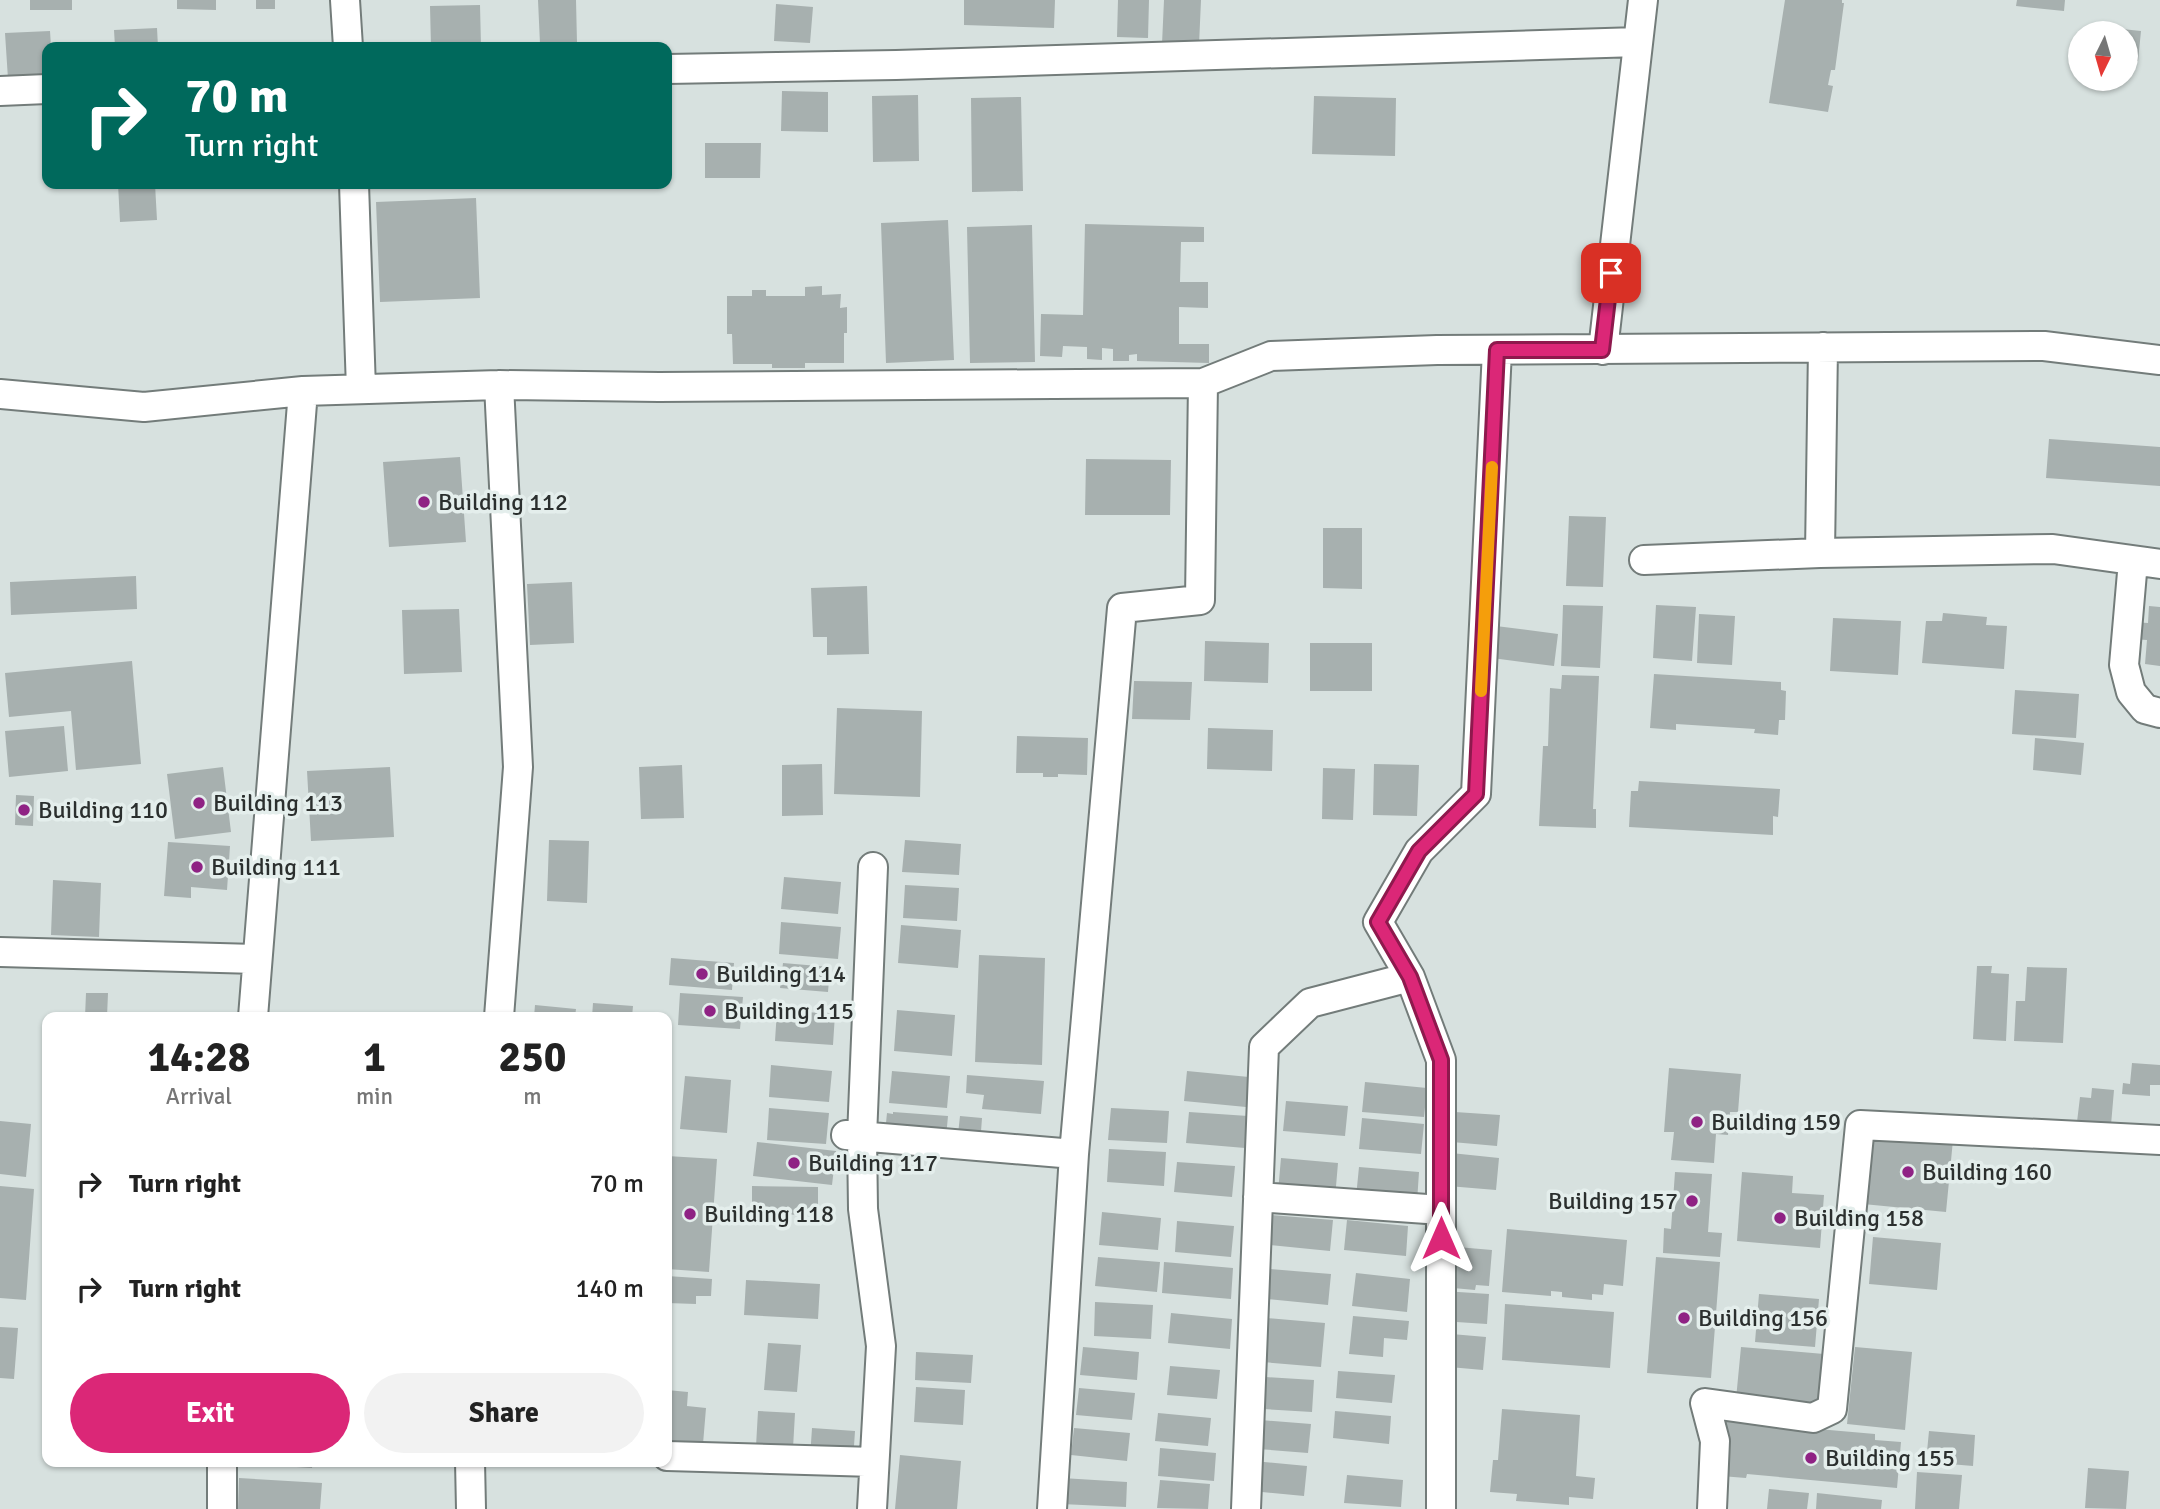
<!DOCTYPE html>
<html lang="en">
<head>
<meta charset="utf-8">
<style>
  body { margin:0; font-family:Signika,sans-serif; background:#f2f2f2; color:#222; height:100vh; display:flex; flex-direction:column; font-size:26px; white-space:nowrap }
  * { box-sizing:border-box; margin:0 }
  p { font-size:23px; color:#767676 }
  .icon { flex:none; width:38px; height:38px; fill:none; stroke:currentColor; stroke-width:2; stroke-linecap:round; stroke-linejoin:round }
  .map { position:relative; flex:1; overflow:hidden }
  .sheet { position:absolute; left:42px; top:1012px; width:630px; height:455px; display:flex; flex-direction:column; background:#fff; border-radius:14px; box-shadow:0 2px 5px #0004 }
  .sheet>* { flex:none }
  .hud { position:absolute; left:42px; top:42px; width:630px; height:147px; border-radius:14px; box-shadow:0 2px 5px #0004; background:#00695c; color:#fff; overflow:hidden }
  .needle { width:46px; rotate:185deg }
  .tools { position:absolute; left:2068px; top:21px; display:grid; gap:14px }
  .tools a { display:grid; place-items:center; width:70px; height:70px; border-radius:50%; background:#fff; box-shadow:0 2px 5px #0004; font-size:35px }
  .pin { position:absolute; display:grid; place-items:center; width:60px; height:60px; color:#fff; margin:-30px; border-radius:14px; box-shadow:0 4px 10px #0006 }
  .me { position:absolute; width:77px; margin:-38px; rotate:0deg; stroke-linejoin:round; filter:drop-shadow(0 0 5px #0008) }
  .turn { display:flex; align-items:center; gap:24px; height:147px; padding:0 28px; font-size:32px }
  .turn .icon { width:91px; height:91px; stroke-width:2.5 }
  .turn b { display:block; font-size:49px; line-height:60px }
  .eta { display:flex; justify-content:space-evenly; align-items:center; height:119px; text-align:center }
  .eta b { font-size:42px; font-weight:700; line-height:49px }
  .action { display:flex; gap:14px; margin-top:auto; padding:14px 28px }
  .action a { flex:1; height:80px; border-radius:42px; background:#db2777; color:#fff; font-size:28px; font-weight:700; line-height:80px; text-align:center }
  .action a+a { background:#f2f2f2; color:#222 }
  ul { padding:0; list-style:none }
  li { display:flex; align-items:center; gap:21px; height:105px; padding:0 28px }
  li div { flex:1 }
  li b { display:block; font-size:26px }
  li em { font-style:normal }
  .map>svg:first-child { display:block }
  .building { fill:#a7b0af }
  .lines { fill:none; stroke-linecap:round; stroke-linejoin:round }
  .street-casing { stroke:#737c7a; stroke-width:32 }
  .street { stroke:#fff; stroke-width:28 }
  .route-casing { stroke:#8e194d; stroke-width:18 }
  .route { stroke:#db2777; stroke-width:12 }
  .slow { stroke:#f59e0b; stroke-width:12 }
  .poi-dot { fill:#8f2284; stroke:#e4eeec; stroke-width:2.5 }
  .labels { text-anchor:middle; stroke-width:7; stroke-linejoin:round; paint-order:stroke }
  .poi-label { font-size:24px; fill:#2b2f2e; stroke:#e4eeec; text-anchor:start }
</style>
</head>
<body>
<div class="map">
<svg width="2160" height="1509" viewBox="0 0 2160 1509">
  <rect width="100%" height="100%" fill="#d7e1df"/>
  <path class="building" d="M 30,0 L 72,0 L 72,10 L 30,10 Z
    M 177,0 L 216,0 L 216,10 L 177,9 Z
    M 256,0 L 275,0 L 275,9 L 256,9 Z
    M 538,0 L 576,0 L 577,43 L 540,44 Z
    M 964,0 L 1055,0 L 1054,28 L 964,25 Z
    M 1118,0 L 1149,0 L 1148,38 L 1117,37 Z
    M 1164,0 L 1201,0 L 1199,45 L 1162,44 Z
    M 1785,0 L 1842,0 L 1842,3 L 1844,3 L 1835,70 L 1831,70 L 1828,85 L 1833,86 L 1828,112 L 1769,103 Z
    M 2017,0 L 2065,0 L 2064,11 L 2016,6 Z
    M 776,4 L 813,7 L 810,43 L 774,41 Z
    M 480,5 L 481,47 L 431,47 L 430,6 Z
    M 2093,26 L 2141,31 L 2138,61 L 2126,60 L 2126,33 L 2092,33 Z
    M 157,28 L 158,47 L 115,47 L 114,30 Z
    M 50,31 L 51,47 L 47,47 L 47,77 L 8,79 L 5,33 Z
    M 782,91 L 828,92 L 828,132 L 781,131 Z
    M 918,95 L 919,161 L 873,162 L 872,96 Z
    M 1314,96 L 1396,98 L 1395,156 L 1312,154 Z
    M 1021,97 L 1023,191 L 972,192 L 971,98 Z
    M 705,143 L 761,143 L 760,178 L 705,178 Z
    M 118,184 L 155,184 L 157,220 L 120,222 Z
    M 476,198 L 480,298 L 380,302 L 376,202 Z
    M 948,220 L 954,360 L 886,363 L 881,223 Z
    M 1085,224 L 1204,227 L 1204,242 L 1181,242 L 1180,282 L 1208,282 L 1208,308 L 1179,307 L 1179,344 L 1209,344 L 1209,363 L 1137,361 L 1137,354 L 1129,355 L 1129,361 L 1113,361 L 1113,349 L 1102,348 L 1102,360 L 1087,359 L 1087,347 L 1063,346 L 1062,357 L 1040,356 L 1041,314 L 1083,315 Z
    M 1032,225 L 1035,362 L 970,363 L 967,227 Z
    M 822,286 L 822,295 L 841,294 L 840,308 L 847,307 L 847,333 L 844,333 L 844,363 L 805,363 L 805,368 L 772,368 L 772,364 L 733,364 L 732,334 L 727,334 L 727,296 L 752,296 L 752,290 L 766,290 L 766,296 L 805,296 L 805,287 Z
    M 2049,439 L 2160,447 L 2160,486 L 2046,478 Z
    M 460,457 L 466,542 L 389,547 L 383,462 Z
    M 1086,459 L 1171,460 L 1170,515 L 1085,515 Z
    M 1569,516 L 1606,517 L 1603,587 L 1566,586 Z
    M 1323,528 L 1362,528 L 1362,589 L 1323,588 Z
    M 136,576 L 137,609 L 11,615 L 10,582 Z
    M 572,582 L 574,643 L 530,645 L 527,584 Z
    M 867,586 L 869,654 L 827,655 L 827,637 L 813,637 L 811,588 Z
    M 1563,605 L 1603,606 L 1600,668 L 1561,666 Z
    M 1656,605 L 1696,607 L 1692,661 L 1653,658 Z
    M 2149,606 L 2160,607 L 2160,666 L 2145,664 L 2147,640 L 2132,639 L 2133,622 L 2148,623 Z
    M 459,609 L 462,672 L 404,674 L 402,610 Z
    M 1943,613 L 1987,617 L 1986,625 L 2007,626 L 2004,669 L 1922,663 L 1926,621 L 1942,621 Z
    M 1699,614 L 1735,616 L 1732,665 L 1697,663 Z
    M 1833,618 L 1901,621 L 1898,675 L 1830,671 Z
    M 1496,626 L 1558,634 L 1554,666 L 1492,658 Z
    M 1205,641 L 1269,643 L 1268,683 L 1204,681 Z
    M 1310,643 L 1372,643 L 1372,691 L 1310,691 Z
    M 132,661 L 141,764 L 76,770 L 71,711 L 9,717 L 5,673 Z
    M 1654,674 L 1781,682 L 1781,690 L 1786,691 L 1785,720 L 1779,720 L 1778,735 L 1754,733 L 1755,729 L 1676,724 L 1676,730 L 1650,728 Z
    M 1562,675 L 1599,676 L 1593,809 L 1596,809 L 1596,828 L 1539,826 L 1543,746 L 1548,746 L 1550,688 L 1561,689 Z
    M 1134,681 L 1192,682 L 1190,720 L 1132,719 Z
    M 2015,690 L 2079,694 L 2076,738 L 2012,734 Z
    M 837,708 L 922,711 L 920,797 L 834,794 Z
    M 64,726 L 68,771 L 9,777 L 5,731 Z
    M 1208,728 L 1273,730 L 1272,771 L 1207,769 Z
    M 1017,736 L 1088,738 L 1087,775 L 1058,774 L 1058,777 L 1043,777 L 1043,773 L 1016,773 Z
    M 2035,738 L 2084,743 L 2081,775 L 2033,770 Z
    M 822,764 L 823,815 L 782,816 L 782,765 Z
    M 1374,764 L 1419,765 L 1417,816 L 1373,815 Z
    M 682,765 L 684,818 L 641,819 L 639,767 Z
    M 223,767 L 231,832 L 175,839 L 167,774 Z
    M 390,767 L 394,837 L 311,841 L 307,771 Z
    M 1323,768 L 1355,769 L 1353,820 L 1322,819 Z
    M 1639,781 L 1780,789 L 1778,817 L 1773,816 L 1773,835 L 1629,827 L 1631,791 L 1638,791 Z
    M 16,795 L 34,796 L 33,826 L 15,825 Z
    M 549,840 L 589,841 L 587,903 L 547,901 Z
    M 905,840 L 961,844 L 959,875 L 902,872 Z
    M 168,842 L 230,846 L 227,890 L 191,887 L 191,898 L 164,896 Z
    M 784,877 L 841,882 L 838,914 L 781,909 Z
    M 53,880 L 101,883 L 99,937 L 51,935 Z
    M 905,885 L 959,888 L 957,921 L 903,918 Z
    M 781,922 L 841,927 L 838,959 L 779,954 Z
    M 901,925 L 961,930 L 958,968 L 898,963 Z
    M 979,955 L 1045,958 L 1042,1065 L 975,1062 Z
    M 671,958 L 734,963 L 732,990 L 669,985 Z
    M 783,963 L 830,967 L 828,992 L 780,988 Z
    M 1977,966 L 1992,966 L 1991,973 L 2009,974 L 2006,1041 L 1973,1039 Z
    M 2027,967 L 2067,968 L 2063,1043 L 2014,1041 L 2016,1001 L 2025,1001 Z
    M 86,993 L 108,993 L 107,1017 L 85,1017 Z
    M 680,993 L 743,997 L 740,1029 L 678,1025 Z
    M 593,1003 L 633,1006 L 632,1017 L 592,1017 Z
    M 535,1005 L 576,1009 L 575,1017 L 534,1017 Z
    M 777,1010 L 835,1014 L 833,1045 L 775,1041 Z
    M 897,1010 L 955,1015 L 952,1056 L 894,1051 Z
    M 2132,1063 L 2160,1065 L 2160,1085 L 2150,1085 L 2150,1096 L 2122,1094 L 2123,1083 L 2130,1084 Z
    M 771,1065 L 832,1071 L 829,1102 L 769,1097 Z
    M 1669,1068 L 1741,1074 L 1738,1112 L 1730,1112 L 1728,1135 L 1716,1134 L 1714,1163 L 1671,1160 L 1674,1132 L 1664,1132 Z
    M 892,1071 L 950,1076 L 947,1108 L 889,1103 Z
    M 1187,1071 L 1249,1077 L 1246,1107 L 1184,1101 Z
    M 967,1075 L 1044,1081 L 1041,1114 L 982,1109 L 984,1095 L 966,1093 Z
    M 685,1076 L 731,1080 L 727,1133 L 680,1129 Z
    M 1365,1082 L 1427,1088 L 1424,1117 L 1362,1112 Z
    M 2092,1088 L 2114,1090 L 2111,1125 L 2077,1122 L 2080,1097 L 2091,1098 Z
    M 1286,1101 L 1348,1106 L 1345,1136 L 1283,1131 Z
    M 769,1108 L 829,1113 L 826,1144 L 767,1140 Z
    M 1111,1108 L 1169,1111 L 1167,1143 L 1108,1140 Z
    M 893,1112 L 948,1116 L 946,1137 L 885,1133 L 887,1113 L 893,1114 Z
    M 1189,1112 L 1248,1116 L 1245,1148 L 1186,1143 Z
    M 1455,1112 L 1500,1115 L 1497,1146 L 1452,1142 Z
    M 960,1116 L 982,1118 L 980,1145 L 957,1143 Z
    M 1362,1118 L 1424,1124 L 1421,1154 L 1359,1149 Z
    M 0,1121 L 31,1124 L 26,1177 L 0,1174 Z
    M 1870,1132 L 1953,1140 L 1946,1212 L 1863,1204 Z
    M 757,1142 L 836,1151 L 832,1185 L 753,1176 Z
    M 1109,1149 L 1166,1152 L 1164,1186 L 1107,1182 Z
    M 1451,1153 L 1499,1158 L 1496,1190 L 1448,1186 Z
    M 667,1156 L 717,1159 L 709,1272 L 667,1269 Z
    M 1281,1158 L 1338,1163 L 1335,1198 L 1278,1192 Z
    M 1177,1162 L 1235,1166 L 1232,1197 L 1174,1192 Z
    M 1359,1167 L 1419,1172 L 1417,1202 L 1356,1197 Z
    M 1675,1172 L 1712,1174 L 1708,1232 L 1722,1233 L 1720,1257 L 1663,1253 L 1664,1228 L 1671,1229 Z
    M 1742,1172 L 1793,1176 L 1792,1193 L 1824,1195 L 1820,1248 L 1737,1241 Z
    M 0,1186 L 34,1189 L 26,1300 L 0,1298 Z
    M 752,1186 L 818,1187 L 818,1215 L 752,1214 Z
    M 1102,1212 L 1161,1218 L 1158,1250 L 1099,1245 Z
    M 1271,1215 L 1333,1220 L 1330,1251 L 1269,1245 Z
    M 1347,1220 L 1408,1226 L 1406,1256 L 1344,1250 Z
    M 1177,1221 L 1234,1226 L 1231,1257 L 1175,1252 Z
    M 1507,1229 L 1627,1240 L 1623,1286 L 1604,1284 L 1603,1295 L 1592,1294 L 1592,1300 L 1562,1297 L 1562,1292 L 1551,1291 L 1551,1296 L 1502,1292 Z
    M 1873,1237 L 1941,1243 L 1937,1290 L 1869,1284 Z
    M 1446,1246 L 1492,1250 L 1489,1286 L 1476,1285 L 1475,1290 L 1442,1287 Z
    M 1098,1257 L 1160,1262 L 1157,1292 L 1095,1286 Z
    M 1656,1257 L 1720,1262 L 1711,1378 L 1647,1373 Z
    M 1164,1262 L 1233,1268 L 1231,1299 L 1162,1293 Z
    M 1269,1269 L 1331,1274 L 1328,1305 L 1267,1299 Z
    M 1356,1273 L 1410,1279 L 1407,1312 L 1352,1306 Z
    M 667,1276 L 712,1279 L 711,1296 L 696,1296 L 696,1304 L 667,1303 Z
    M 746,1280 L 820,1284 L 818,1319 L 744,1315 Z
    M 1443,1291 L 1489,1294 L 1487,1324 L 1441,1321 Z
    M 1759,1294 L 1819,1299 L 1815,1347 L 1755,1342 Z
    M 1095,1302 L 1153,1305 L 1151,1339 L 1094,1336 Z
    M 1505,1304 L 1614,1312 L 1610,1368 L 1502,1360 Z
    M 1171,1313 L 1232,1319 L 1230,1349 L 1168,1343 Z
    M 1353,1316 L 1409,1321 L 1407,1340 L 1384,1338 L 1383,1357 L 1349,1354 Z
    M 1266,1318 L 1325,1323 L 1321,1367 L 1262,1362 Z
    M 0,1327 L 18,1328 L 14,1379 L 0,1378 Z
    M 1440,1333 L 1486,1337 L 1483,1370 L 1438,1366 Z
    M 768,1343 L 801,1345 L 797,1392 L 764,1390 Z
    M 1083,1347 L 1139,1352 L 1137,1380 L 1080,1375 Z
    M 1741,1347 L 1824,1354 L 1819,1407 L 1736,1399 Z
    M 1855,1347 L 1912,1352 L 1905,1430 L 1847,1424 Z
    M 916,1352 L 973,1355 L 971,1383 L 915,1380 Z
    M 1170,1366 L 1220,1370 L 1217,1399 L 1167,1395 Z
    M 1338,1371 L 1395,1375 L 1392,1403 L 1336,1398 Z
    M 1266,1377 L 1314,1380 L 1312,1412 L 1264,1409 Z
    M 916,1387 L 965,1390 L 963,1425 L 914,1422 Z
    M 1079,1388 L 1135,1393 L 1132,1420 L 1076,1415 Z
    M 667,1390 L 688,1392 L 687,1406 L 706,1408 L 703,1444 L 667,1441 Z
    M 1502,1409 L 1580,1415 L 1576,1476 L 1595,1478 L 1593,1499 L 1569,1497 L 1569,1505 L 1516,1501 L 1517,1494 L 1490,1492 L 1493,1460 L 1498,1460 Z
    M 758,1411 L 795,1413 L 792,1466 L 755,1464 Z
    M 1335,1411 L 1391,1416 L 1389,1444 L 1333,1438 Z
    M 1158,1413 L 1211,1418 L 1208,1446 L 1155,1441 Z
    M 1261,1420 L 1311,1424 L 1308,1453 L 1258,1449 Z
    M 1726,1421 L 1875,1434 L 1875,1440 L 1901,1442 L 1897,1488 L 1747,1474 L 1746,1478 L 1721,1476 Z
    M 812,1428 L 855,1431 L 853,1461 L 810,1458 Z
    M 1074,1428 L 1130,1433 L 1127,1461 L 1071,1455 Z
    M 1929,1431 L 1975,1435 L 1973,1466 L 1926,1462 Z
    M 1160,1448 L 1216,1453 L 1214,1481 L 1158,1476 Z
    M 900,1455 L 961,1461 L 957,1509 L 895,1509 Z
    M 237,1461 L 313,1461 L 312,1468 L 237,1463 Z
    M 1254,1461 L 1307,1466 L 1304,1496 L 1252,1491 Z
    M 2088,1468 L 2129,1471 L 2126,1509 L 2085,1508 Z
    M 1917,1472 L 1962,1475 L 1959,1509 L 1915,1509 Z
    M 1347,1475 L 1403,1480 L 1401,1507 L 1344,1503 Z
    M 239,1478 L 322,1483 L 320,1509 L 238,1509 Z
    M 1062,1478 L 1127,1482 L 1126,1507 L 1061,1504 Z
    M 1160,1480 L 1210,1484 L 1208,1509 L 1157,1508 Z
    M 1769,1489 L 1809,1493 L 1807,1509 L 1767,1509 Z
    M 1817,1493 L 1882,1500 L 1881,1509 L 1816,1509 Z"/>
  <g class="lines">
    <g class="street-casing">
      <path id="street" d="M 345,0 L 348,47
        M 667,69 L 896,65 L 1638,42
        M 0,91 L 47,89
        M 354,184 L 361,389
        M 1603,350 L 1643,0
        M 499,385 L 518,767 L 499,1017
        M 0,394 L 144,407 L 303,391 L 499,385 L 659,387 L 1203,383 L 1271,356 L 1437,350 L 2044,346 L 2160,360
        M 1820,553 L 1823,347
        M 1644,560 L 1820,553 L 2053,549 L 2160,564
        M 2133,561 L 2124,665 L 2131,692 L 2145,709 L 2160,713
        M 0,952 L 257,959
        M 253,1017 L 303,391
        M 846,1135 L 1074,1154
        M 1258,1197 L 1441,1210
        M 667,1456 L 874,1462
        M 470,1461 L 471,1509
        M 222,1509 L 222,1461
        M 872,1509 L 881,1346 L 863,1209 L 862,1137 L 873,867
        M 1052,1509 L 1074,1154 L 1122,608 L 1200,600 L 1203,383
        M 1246,1509 L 1264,1047 L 1310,1003 L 1410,977
        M 1441,1509 L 1441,1060 L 1410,977 L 1378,922 L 1419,851 L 1476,794 L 1497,350
        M 1712,1509 L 1715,1441 L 1705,1403 L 1813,1418 L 1832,1409 L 1860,1125 L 2160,1140"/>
    </g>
    <use href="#street" class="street"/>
  </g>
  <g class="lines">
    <g class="route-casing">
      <path id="route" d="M 1441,1238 L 1441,1060 L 1410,977 L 1378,922 L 1419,851 L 1476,794 L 1497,350 L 1602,350 L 1611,273"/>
    </g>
    <use href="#route" class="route"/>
    <path class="slow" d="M 1481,691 L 1492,467"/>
  </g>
  <g class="poi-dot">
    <circle cx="424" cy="502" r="7"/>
    <circle cx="199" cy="803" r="7"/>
    <circle cx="24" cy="810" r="7"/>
    <circle cx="197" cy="867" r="7"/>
    <circle cx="702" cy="974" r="7"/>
    <circle cx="710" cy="1011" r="7"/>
    <circle cx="1697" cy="1122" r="7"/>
    <circle cx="794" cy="1163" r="7"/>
    <circle cx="1908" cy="1172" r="7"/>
    <circle cx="1692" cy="1201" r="7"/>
    <circle cx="690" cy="1214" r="7"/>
    <circle cx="1780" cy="1218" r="7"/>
    <circle cx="1684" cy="1318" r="7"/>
    <circle cx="1811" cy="1458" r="7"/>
  </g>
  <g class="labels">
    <g class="poi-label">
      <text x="438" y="510">Building 112</text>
      <text x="213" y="811">Building 113</text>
      <text x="38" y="818">Building 110</text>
      <text x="211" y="875">Building 111</text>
      <text x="716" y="982">Building 114</text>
      <text x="724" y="1019">Building 115</text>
      <text x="1711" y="1130">Building 159</text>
      <text x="808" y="1171">Building 117</text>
      <text x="1922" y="1180">Building 160</text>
      <text x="1678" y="1209" text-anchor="end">Building 157</text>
      <text x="704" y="1222">Building 118</text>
      <text x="1794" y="1226">Building 158</text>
      <text x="1698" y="1326">Building 156</text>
      <text x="1825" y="1466">Building 155</text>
    </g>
  </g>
</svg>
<div class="tools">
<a><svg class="needle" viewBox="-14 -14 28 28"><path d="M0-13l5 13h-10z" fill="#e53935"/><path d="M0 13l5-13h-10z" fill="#767676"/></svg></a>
</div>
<div class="pin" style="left:1611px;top:273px;background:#d93025"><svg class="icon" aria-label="arrive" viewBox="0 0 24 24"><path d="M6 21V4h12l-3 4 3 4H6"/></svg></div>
<svg class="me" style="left:1441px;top:1238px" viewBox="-20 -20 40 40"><path d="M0-17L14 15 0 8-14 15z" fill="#db2777" stroke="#fff" stroke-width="4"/></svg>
<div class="hud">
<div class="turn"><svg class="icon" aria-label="right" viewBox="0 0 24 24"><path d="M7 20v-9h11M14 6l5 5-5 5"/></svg><div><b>70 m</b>Turn right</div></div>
</div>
<section class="sheet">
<div class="eta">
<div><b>14:28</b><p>Arrival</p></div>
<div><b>1</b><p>min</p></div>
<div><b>250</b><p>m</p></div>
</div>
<ul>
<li><svg class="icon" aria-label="right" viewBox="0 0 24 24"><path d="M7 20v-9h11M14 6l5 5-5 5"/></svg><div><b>Turn right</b></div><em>70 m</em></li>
<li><svg class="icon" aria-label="right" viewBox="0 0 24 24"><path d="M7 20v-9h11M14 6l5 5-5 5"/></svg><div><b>Turn right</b></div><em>140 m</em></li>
</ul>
<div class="action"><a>Exit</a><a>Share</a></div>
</section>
</div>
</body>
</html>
